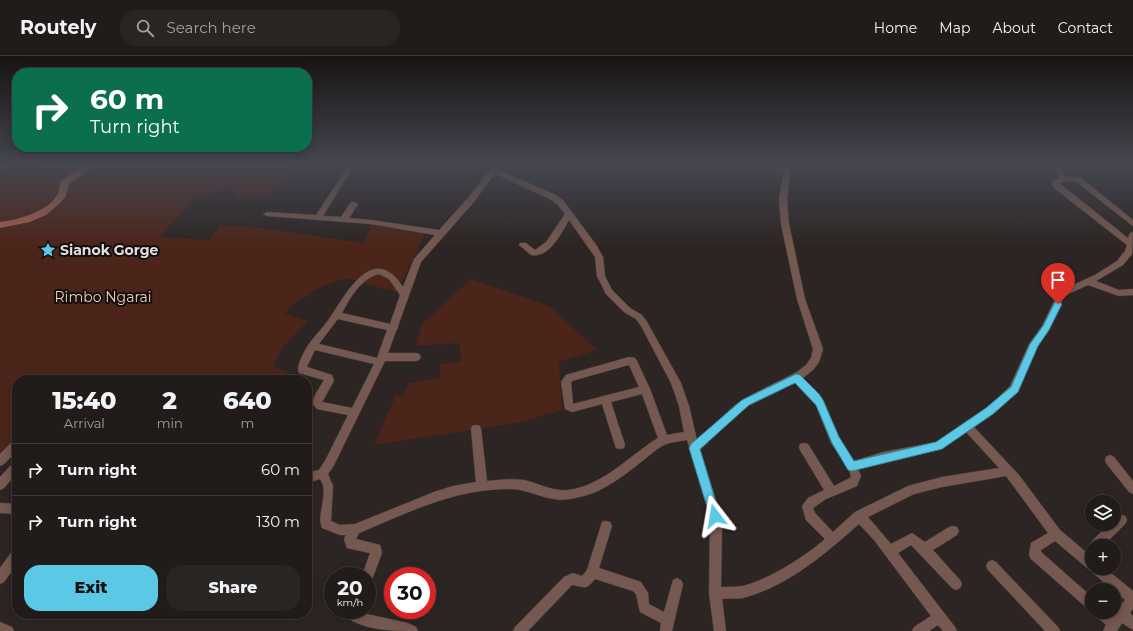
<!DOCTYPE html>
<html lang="en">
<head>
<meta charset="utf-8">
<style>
  body { margin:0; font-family:Montserrat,sans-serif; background:#292523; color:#f1f3f6; height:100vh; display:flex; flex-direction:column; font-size:15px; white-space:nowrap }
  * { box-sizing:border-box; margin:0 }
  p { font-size:13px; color:#a2a1a2 }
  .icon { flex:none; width:22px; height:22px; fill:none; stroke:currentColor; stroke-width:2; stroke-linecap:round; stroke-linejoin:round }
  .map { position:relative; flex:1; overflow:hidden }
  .drawer { position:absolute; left:12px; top:319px; width:300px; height:244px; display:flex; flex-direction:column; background:#211c1a; border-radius:16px; box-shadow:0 2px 10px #0003,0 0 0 1px #3e3a39 }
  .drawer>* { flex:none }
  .hud { position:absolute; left:12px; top:12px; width:300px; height:84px; border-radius:16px; box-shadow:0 2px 10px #0003,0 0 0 1px #3e3a39; background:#0b6e4f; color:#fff; overflow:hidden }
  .fabs { position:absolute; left:1085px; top:439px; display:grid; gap:8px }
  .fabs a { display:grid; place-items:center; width:36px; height:36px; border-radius:50%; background:#211c1a; box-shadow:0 2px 10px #0003,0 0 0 1px #3e3a39; font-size:20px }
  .speed { position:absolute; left:324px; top:511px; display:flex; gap:8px; font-size:20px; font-weight:700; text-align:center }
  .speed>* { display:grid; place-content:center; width:52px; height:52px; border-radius:50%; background:#211c1a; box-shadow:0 2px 10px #0003,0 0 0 1px #3e3a39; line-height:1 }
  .speed small { font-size:10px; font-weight:400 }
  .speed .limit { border:6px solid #d22; background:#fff; color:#111 }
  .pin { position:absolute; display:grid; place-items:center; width:34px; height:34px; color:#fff; margin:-41px -17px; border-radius:50% 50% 50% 0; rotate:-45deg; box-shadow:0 0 4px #0007 }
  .pin .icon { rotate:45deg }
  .me { position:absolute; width:44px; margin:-22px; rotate:346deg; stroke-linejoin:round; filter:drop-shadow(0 0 3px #0008) }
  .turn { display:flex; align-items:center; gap:14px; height:84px; padding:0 12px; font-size:18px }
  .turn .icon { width:52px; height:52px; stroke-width:2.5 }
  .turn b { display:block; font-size:28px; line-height:34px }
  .eta { display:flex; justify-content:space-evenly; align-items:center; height:68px; text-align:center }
  .eta b { font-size:24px; font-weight:800; line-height:28px }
  .button { display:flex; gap:8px; margin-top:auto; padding:8px 12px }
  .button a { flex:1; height:46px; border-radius:16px; background:#5bc8e6; color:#111; font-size:16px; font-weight:800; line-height:46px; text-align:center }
  .button a+a { background:#292523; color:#f1f3f6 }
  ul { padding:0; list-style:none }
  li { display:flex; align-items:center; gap:12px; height:52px; padding:0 12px; border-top:1px solid #3e3a39 }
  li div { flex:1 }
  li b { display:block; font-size:15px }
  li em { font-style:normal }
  header { display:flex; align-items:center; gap:24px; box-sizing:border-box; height:56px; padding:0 20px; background:#211c1a; border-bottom:1px solid #3e3a39 }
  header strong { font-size:19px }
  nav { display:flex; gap:22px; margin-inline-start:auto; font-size:14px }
  .search { width:280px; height:36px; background:#292523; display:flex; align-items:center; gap:10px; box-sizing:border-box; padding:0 14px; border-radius:16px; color:#a2a1a2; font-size:15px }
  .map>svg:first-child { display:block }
  .green { fill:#4b2519 }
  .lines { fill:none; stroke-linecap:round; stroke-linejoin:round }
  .river { fill:#a2604a; fill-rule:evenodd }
  .minor-casing { stroke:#494341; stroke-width:1 }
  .major-casing { stroke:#494341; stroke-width:2 }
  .minor { fill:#75584f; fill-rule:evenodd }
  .major { fill:#c38874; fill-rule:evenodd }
  .route { fill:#5bc8e6; stroke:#3b8296 }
  .labels { text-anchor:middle; stroke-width:4; stroke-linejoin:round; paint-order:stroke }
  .poi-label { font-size:14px; font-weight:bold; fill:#e3dedd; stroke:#120f0e; text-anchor:start }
  .park-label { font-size:14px; fill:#f3cbbd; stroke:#120f0e }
</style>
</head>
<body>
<header>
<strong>Routely</strong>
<div class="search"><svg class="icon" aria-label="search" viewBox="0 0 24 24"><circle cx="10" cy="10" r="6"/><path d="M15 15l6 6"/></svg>Search here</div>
<nav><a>Home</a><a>Map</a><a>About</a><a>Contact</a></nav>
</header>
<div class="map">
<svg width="1133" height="575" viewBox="0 0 1133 575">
  <rect width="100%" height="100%" fill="#2c2523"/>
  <path class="green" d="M 0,109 L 300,109 L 293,122 L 267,139 L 237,142 L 231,133 L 225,132 L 193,143 L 160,181 L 209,184 L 220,169 L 261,172 L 363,187 L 372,169 L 424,178 L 418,194 L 396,236 L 346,222 L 316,233 L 290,251 L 285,258 L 308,265 L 282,292 L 274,309 L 276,312 L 289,316 L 291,324 L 263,324 L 263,321 L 244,324 L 213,324 L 209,320 L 202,324 L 17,324 L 17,384 L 3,398 L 0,398 Z
    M 471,223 L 549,250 L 597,294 L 559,306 L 562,354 L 517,367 L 374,389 L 396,339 L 404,340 L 408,327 L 440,322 L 440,308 L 461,305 L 459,287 L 416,290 L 422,268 Z"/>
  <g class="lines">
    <path class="river" d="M 85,109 L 96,109 L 69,128 L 66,140 L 60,147 L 46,159 L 30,166 L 0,172 L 0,166 C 17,164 51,155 58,137 C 60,133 59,129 61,125 Z"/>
    <g class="minor-casing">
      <path id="minor" d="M 349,109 L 356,109 L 344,126 L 323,160 L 341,161 L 351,146 L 354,146 L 358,148 L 349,162 L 371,164 L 439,174 L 467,143 L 494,109 L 501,109 L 498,114 L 554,138 L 563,144 L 597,190 L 603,201 L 605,220 L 612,234 L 630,252 L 642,259 L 647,266 L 681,327 L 689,350 L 697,384 L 735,349 L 751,339 L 797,316 L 806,309 L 811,302 L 813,293 L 797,243 L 781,168 L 779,143 L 784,115 L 758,111 L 755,109 L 784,110 L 785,109 L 791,109 L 787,143 L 789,168 L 805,243 L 823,293 L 819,306 L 813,314 L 803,322 L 819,338 L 823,344 L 839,382 L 854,405 L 883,396 L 937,386 L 987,352 L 1010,330 L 1029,288 L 1042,270 L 1057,239 L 1062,234 L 1095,219 L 1117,205 L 1125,195 L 1127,189 L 1054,132 L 1051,126 L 1059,122 L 1053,109 L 1060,109 L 1065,121 L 1080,121 L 1133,164 L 1133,170 L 1075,125 L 1066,125 L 1059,127 L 1128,182 L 1130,177 L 1133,176 L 1132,198 L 1123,209 L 1096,225 L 1119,234 L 1133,233 L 1133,239 L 1119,240 L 1088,229 L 1068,238 L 1063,243 L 1049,274 L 1038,290 L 1017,336 L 993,358 L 974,371 L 1019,419 L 1060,474 L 1092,501 L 1092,512 L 1105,512 L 1133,535 L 1133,553 L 1130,557 L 1133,560 L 1133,574 L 1122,567 L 1117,575 L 1103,575 L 1106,569 L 1096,560 L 1094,556 L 1110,556 L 1113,559 L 1125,544 L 1055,485 L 1041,494 L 1041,496 L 1092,541 L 1092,555 L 1088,553 L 1031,503 L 1029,499 L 1031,487 L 1048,477 L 1006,420 L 942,431 L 914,438 L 868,461 L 891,488 L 912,477 L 925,486 L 949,471 L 953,470 L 957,471 L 959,475 L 957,479 L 933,494 L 960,524 L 962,528 L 960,532 L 956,534 L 952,532 L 911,489 L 898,497 L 955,571 L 957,575 L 943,575 L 938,569 L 929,575 L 912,575 L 914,571 L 931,560 L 874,484 L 859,468 C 825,498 788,530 743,542 C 737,543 729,542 722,543 L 726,575 L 714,575 L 709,537 L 710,470 L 708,450 L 687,384 C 680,385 672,386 666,388 C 657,392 649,400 641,406 C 626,418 605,434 587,439 C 576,442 565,445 554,443 C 539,441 526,433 510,433 C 456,432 407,457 359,477 L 356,483 L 380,489 L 382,497 L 371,526 L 367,528 L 367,520 L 362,520 L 370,497 L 347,492 L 344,483 L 346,479 L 340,479 L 322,472 C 316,457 330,437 320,423 L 307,427 L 307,417 L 319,414 L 326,403 L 348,359 L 317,353 L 312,347 L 315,339 L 324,324 L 299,317 C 295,310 307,290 312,284 C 319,275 327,267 333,257 C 350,231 375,188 403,231 L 414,203 L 435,179 L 371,168 L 267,160 L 263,158 L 267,156 L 316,159 ZM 495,118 L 548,142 L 557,148 L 565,158 L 546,186 L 535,194 L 526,187 L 520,187 L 519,189 L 531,199 C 549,203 562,176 569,164 L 595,201 L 597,220 L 606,238 L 624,256 L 636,263 L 641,270 L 671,327 L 679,350 L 684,376 L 667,379 L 650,333 L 637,305 L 635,302 L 629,301 L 566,319 L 561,326 L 565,353 L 572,356 L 602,348 L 615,389 L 616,392 L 620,393 L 624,392 L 625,389 L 611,346 L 642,338 L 658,382 C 630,399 603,430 568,434 C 553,436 538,427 524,424 C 512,422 499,424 487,425 L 481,373 L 480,370 L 476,369 L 472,370 L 471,373 L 476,426 L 453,430 L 434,436 L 355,468 L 340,469 L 331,465 L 333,430 L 328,418 L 334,409 L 385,305 L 416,305 L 419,304 L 421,301 L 419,298 L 416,297 L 388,297 L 396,275 L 398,272 L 398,270 L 421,206 L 473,147 ZM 379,218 L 389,223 L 400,239 L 390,268 L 342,257 C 350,242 361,222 379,218 ZM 338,263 L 387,274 L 377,302 L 319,288 ZM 315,294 L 374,308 L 352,352 L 322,346 L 334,325 L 332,319 L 307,311 ZM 629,309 L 639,331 L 573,348 L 571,327 L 572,325 ZM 795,327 L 816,349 L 831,387 L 848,412 L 851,420 L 850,422 L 834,430 L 808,388 L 804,387 L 800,388 L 799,391 L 800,394 L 824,434 L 808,442 L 802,450 L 806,464 L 825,483 C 806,500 768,524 743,530 C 736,531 728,531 721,531 L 722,470 L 718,450 L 700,394 L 729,366 L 748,350 ZM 966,376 L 999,412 L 942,421 L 908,430 L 855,456 L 833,476 L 815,457 L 813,452 L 826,443 L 857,430 L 861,420 L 858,413 L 883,406 L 939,394 Z
        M 723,109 L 740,109 C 736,112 727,112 723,109 Z
        M 17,384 L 17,395 L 4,408 L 0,410 L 0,398 L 13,385 Z
        M 1110,399 L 1114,401 L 1133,425 L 1133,438 L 1129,436 L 1106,407 L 1105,404 L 1106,401 Z
        M 17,405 L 17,417 L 4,432 L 0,434 L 0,421 L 13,407 Z
        M 0,447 L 17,448 L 17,458 L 0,457 Z
        M 1121,459 L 1125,460 L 1127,464 L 1125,468 L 1103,490 L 1092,490 L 1091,494 L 1089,490 L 1091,486 L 1109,468 L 1114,468 L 1114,463 Z
        M 606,465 L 610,466 L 612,470 L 599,512 L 641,526 L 648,537 L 649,548 L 664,556 L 673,524 L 677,522 L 681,524 L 683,528 L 672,575 L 660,575 L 661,567 L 640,556 L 636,538 L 633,535 L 595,523 C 585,535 586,531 572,529 L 528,575 L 513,575 L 515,571 L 564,521 L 573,517 L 582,520 L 587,514 L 602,466 Z
        M 17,492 L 17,508 L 4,526 L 0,528 L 0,512 L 13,494 Z
        M 992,504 L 996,506 L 1058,571 L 1060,575 L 1045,575 L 988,514 L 986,510 L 988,506 Z
        M 350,554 L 362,554 L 362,557 L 408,567 L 416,571 L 418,575 C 396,575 372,575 352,565 Z
        M 0,566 L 12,571 L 14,575 L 0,575 Z"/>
    </g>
    <g class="major-casing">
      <path id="major" d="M 0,109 L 8,109 L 0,113 Z"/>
    </g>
    <use href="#minor" class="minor"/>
    <use href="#major" class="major"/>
  </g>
  <linearGradient id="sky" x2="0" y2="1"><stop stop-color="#181413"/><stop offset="0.57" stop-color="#454650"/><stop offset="1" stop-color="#454650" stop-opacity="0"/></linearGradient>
  <rect width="1133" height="190" fill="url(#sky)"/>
  <path class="route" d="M 1058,245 L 1062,248 L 1049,274 L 1038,290 L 1018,336 L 993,358 L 942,393 L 852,415 L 848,414 L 832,387 L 816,349 L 795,327 L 749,349 L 700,393 L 720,460 L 719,464 L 715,465 L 711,464 L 689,392 L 691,388 L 742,344 L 796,318 L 800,319 L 819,338 L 823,344 L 839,381 L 854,405 L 936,386 L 986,352 L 1011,331 L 1030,288 L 1043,270 L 1055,246 Z"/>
  <defs>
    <g id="sight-bare" transform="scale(1.2)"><path d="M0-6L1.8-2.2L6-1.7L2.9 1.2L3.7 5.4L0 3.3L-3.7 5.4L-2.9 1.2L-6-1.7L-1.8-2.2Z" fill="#5bc8e6" stroke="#120f0e" stroke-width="2.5" paint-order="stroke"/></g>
  </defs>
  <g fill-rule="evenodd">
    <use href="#sight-bare" x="48" y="194"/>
  </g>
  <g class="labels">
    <g class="poi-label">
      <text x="60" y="199">Sianok Gorge</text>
    </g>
    <g class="park-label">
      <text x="103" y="246">Rimbo Ngarai</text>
    </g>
  </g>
</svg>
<div class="fabs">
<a><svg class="icon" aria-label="layers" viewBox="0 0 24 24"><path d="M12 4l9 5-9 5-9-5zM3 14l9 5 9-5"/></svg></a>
<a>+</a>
<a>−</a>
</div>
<div class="speed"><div>20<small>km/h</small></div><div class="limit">30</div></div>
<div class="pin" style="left:1058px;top:248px;background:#d93025"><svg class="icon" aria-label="arrive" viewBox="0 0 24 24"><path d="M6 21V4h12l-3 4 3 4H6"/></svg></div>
<svg class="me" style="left:715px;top:460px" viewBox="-20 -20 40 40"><path d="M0-17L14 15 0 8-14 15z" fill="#5bc8e6" stroke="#fff" stroke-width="4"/></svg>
<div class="hud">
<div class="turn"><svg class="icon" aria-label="right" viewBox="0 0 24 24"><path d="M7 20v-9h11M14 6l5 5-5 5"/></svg><div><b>60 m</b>Turn right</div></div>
</div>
<section class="drawer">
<div class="eta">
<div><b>15:40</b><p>Arrival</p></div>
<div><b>2</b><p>min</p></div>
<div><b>640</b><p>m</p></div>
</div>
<ul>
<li><svg class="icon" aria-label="right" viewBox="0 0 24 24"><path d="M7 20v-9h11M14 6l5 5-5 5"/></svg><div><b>Turn right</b></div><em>60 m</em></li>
<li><svg class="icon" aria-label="right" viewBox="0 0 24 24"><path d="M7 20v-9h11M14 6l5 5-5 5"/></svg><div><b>Turn right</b></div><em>130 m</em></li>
</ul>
<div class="button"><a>Exit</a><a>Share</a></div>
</section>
</div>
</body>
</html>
